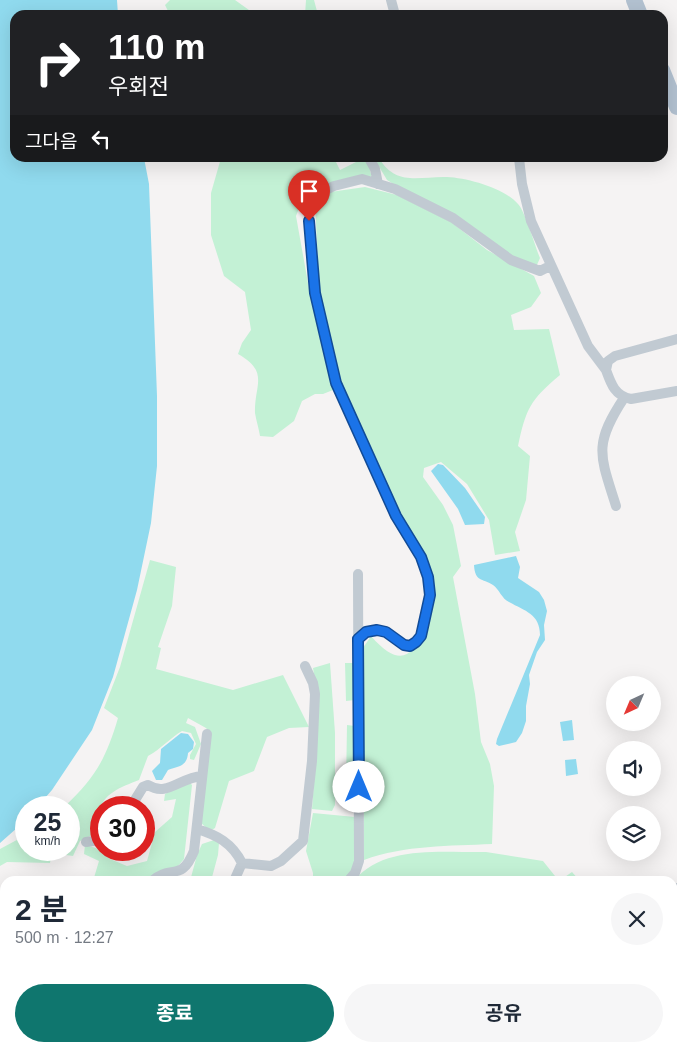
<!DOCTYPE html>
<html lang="ko">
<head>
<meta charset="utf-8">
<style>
  body { margin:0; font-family:Helvetica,"Noto Sans KR",sans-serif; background:#f6f6f7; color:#1f2937; height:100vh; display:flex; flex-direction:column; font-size:19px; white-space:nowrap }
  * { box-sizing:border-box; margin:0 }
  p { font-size:16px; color:#747a83 }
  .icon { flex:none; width:28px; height:28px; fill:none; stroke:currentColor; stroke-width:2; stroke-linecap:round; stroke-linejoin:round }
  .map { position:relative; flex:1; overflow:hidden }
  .drawer { position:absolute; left:0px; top:876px; width:678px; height:176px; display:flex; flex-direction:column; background:#fff; border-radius:15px 15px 0 0; box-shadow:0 5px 20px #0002 }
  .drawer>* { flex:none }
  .hud { position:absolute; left:10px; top:10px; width:658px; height:152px; border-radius:15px; box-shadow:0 5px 20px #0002; background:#202124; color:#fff; overflow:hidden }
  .needle { width:32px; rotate:224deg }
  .buttons { position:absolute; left:606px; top:676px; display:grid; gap:10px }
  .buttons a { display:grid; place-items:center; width:55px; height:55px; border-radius:50%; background:#fff; box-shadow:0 5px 20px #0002; font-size:25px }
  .speed { position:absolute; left:15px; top:796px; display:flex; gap:10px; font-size:25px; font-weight:700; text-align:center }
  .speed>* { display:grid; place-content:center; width:65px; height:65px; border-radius:50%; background:#fff; box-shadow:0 5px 20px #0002; line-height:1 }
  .speed small { font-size:12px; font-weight:400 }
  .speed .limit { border:8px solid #d22; background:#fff; color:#111 }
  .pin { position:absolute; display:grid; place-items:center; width:42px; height:42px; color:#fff; margin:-51px -21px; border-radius:50% 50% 50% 0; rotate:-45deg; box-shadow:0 0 5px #0007 }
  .pin .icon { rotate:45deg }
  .me { position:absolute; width:55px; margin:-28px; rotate:0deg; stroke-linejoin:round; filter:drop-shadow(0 0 4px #0008) }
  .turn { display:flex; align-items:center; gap:18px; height:105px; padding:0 15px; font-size:22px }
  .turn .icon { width:65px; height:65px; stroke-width:2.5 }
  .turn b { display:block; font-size:35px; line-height:42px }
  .then { display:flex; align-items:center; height:48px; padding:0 15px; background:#0003; gap:10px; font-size:19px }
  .round { display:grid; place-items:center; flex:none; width:52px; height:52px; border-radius:26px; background:#f6f6f7 }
  .summary { display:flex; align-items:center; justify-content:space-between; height:85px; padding:0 15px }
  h1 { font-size:30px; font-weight:700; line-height:38px }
  .cta { display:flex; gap:10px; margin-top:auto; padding:10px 15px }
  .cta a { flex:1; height:58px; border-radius:30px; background:#0f766e; color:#fff; font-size:20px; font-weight:700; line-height:58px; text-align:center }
  .cta a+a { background:#f6f6f7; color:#1f2937 }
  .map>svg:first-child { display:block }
  .green { fill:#c3f1d5 }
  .water { fill:#90daee }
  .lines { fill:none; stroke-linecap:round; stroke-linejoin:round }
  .street { stroke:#c1cad2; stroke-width:10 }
  .primary { stroke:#b3c2d1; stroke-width:16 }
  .route-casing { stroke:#114b97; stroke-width:12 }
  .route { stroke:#1a73e8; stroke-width:9 }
</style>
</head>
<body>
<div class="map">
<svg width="677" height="1052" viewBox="0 0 677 1052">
  <rect width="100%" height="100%" fill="#f5f3f3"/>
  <path class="green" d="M 170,0 L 235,0 L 256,15 L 170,15 L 165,5 Z
    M 306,0 L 314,0 L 318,15 L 305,15 Z
    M 221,158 L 334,158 L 340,170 L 364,158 L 369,165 L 372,179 L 331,183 L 304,195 L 296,216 L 310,294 L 333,390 L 323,394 L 315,394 L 302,401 L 294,421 L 273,437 L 260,436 C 259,429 256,420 255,413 C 254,385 270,372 238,354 L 242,343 L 251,330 L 245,292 L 224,276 L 211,235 L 211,193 Z
    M 374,158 L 379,158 C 396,187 420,176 447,177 C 468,178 504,188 518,204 C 525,211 535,246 540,258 L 536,267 L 512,258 L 387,180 Z
    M 365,187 L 397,195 L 451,222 L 487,250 L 534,276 L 541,293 L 531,307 L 511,315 L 514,330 L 549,329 L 560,375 C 530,400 526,409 518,446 L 530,456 L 526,500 L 515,532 L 520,551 L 495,555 L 489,520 L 467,484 L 441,462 L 424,468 L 423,477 L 443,505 L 453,525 L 461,566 L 453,577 L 475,694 L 481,742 L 490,764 L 494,786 L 492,844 C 450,846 405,845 364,860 L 363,648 L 371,636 C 416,688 423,625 433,590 L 339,381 L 319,288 L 315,201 L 330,192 Z
    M 150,560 L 176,567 L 172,606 L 158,647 L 161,648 L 156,669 L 233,690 L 283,675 L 309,727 L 289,728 L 267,737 L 254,771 L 229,781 L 215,828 L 210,831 L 201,823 L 211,734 L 206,728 L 188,718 L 186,723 L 195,727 L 201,744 L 194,760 L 190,759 L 190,755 L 196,744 L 191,733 L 182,731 C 170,738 161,749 148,756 L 139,780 C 122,787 101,793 99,815 C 99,818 101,822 101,826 L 98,832 L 80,841 L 73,856 L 52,853 L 50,863 L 7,862 L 0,866 L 0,849 L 26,835 L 26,850 L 69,850 L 69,808 L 64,807 C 95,778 106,759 118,718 L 104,708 L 120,667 Z
    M 330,663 L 335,733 L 335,805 L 332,811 L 312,809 C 315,762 322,714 313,668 Z
    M 345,663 L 354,663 L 355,700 L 346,701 Z
    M 347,725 L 355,726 L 354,787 L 346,787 Z
    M 188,781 L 192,785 L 184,859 L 178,866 L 140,881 L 93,881 L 99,861 L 84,854 L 85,845 L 96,848 L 110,859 L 127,866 L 147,861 L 155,832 L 172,817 L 176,799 L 164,801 L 165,794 Z
    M 313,813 L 355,817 L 354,871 L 345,881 L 313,881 L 313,873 L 306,851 Z
    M 214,840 L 219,843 L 218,855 L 211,881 L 190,881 L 197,855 L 202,844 Z
    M 486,852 L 543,861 L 559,881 L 572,872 L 580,881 L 470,881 L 460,879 L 433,881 L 354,881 C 383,844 444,853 486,852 Z
    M 5,989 L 5,1024 L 2,1032 L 5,1036 L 5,1048 L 16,1048 L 21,1052 L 0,1052 L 0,991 Z
    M 90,1048 L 220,1048 L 216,1052 L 95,1052 Z"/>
  <path class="water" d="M 0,0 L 117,0 L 118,15 L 15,15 L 15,158 L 144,158 L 149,184 L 157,396 L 157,466 L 151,523 L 137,590 L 113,677 L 92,730 L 52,790 L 37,807 L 26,808 L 26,820 L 0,843 Z
    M 438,464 L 443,465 L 465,488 L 485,517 L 484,524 L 465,525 L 458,509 L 431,471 Z
    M 516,556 L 520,567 L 518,578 L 539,592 L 544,600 L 547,611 L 544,625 L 545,640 L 537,652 L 529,675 L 530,684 L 526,706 L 526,721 L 522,733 L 516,742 L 499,746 L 496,744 L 497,739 L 540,635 C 540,614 525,611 509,602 C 502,599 499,589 493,585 C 482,578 475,582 474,565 Z
    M 572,720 L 574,740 L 563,741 L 560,722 Z
    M 181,733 L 188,734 L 194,742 L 193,749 L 188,753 C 187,767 178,766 168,770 L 162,780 L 156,780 L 152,771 L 160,763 L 161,749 Z
    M 576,759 L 578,774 L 566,776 L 565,760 Z"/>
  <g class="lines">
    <path class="street" d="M 391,0 L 395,15
      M 369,158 L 375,169 L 378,184
      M 519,158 L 522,184 L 531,221 L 588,346 L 606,370
      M 677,339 L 615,356 L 608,361 L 606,370 C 611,384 615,396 631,399 L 677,391
      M 616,506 C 600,455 593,445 624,398
      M 358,639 L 366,632 L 377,630 L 386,632 L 404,645 L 410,646 L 417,642 L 421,636 L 430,595 L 428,577 L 421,557 L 396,516 L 336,383 L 315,293 L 308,203 L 311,197 L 334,186 L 362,179 L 395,189 L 453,218 L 511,260 L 540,271 L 550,266
      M 130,808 L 143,787 L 148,785 C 167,797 179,778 202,776
      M 197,829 C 217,835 232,843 242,863
      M 86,842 L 101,840
      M 152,881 C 171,864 181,883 194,851 L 207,734
      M 234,881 L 242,863 L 271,866 L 281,861 L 303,841 L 312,761 L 315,694 L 313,683 L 305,666
      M 348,881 L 355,873 L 359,861 L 358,574
      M 672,890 L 677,888
      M 0,948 L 5,950
      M 0,985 L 5,983
      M 362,1048 L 362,1052
      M 508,1048 L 508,1052
      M 516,1048 L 519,1052
      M 672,1048 L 674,1052
      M 223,1052 L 226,1048
      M 449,1052 L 477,1048"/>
    <path class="primary" d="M 634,0 L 640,15
      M 662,70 L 677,107"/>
  </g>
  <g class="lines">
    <g class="route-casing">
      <path id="route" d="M 309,221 L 315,293 L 336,383 L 396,516 L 421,557 L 428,577 L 430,595 L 421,636 L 416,642 L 410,646 L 404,645 L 386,632 L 377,630 L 366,632 L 358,639 L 359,787"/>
    </g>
    <use href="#route" class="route"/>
  </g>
</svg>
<div class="buttons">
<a><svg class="needle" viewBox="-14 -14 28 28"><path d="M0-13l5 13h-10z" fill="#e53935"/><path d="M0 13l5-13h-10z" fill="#747a83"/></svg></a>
<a><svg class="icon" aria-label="sound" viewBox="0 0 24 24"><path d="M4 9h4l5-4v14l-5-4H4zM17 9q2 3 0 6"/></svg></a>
<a><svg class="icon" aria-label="layers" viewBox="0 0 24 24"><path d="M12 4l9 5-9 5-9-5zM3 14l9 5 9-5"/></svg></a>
</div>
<div class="speed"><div>25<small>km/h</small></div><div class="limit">30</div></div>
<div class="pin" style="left:309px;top:221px;background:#d93025"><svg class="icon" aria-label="arrive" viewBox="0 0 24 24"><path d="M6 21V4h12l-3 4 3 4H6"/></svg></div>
<svg class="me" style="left:359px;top:787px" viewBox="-20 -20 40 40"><circle r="19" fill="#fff"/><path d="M0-13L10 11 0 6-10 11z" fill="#1a73e8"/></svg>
<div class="hud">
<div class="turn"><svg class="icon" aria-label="right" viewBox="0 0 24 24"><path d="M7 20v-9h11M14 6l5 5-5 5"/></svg><div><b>110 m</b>우회전</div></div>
<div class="then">그다음<svg class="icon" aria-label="left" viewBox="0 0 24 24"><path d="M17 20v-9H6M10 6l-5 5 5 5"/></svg></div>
</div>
<section class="drawer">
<div class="summary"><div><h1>2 분</h1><p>500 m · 12:27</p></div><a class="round"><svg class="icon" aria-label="close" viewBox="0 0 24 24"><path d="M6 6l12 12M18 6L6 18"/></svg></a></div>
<div class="cta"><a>종료</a><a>공유</a></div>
</section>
</div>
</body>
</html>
